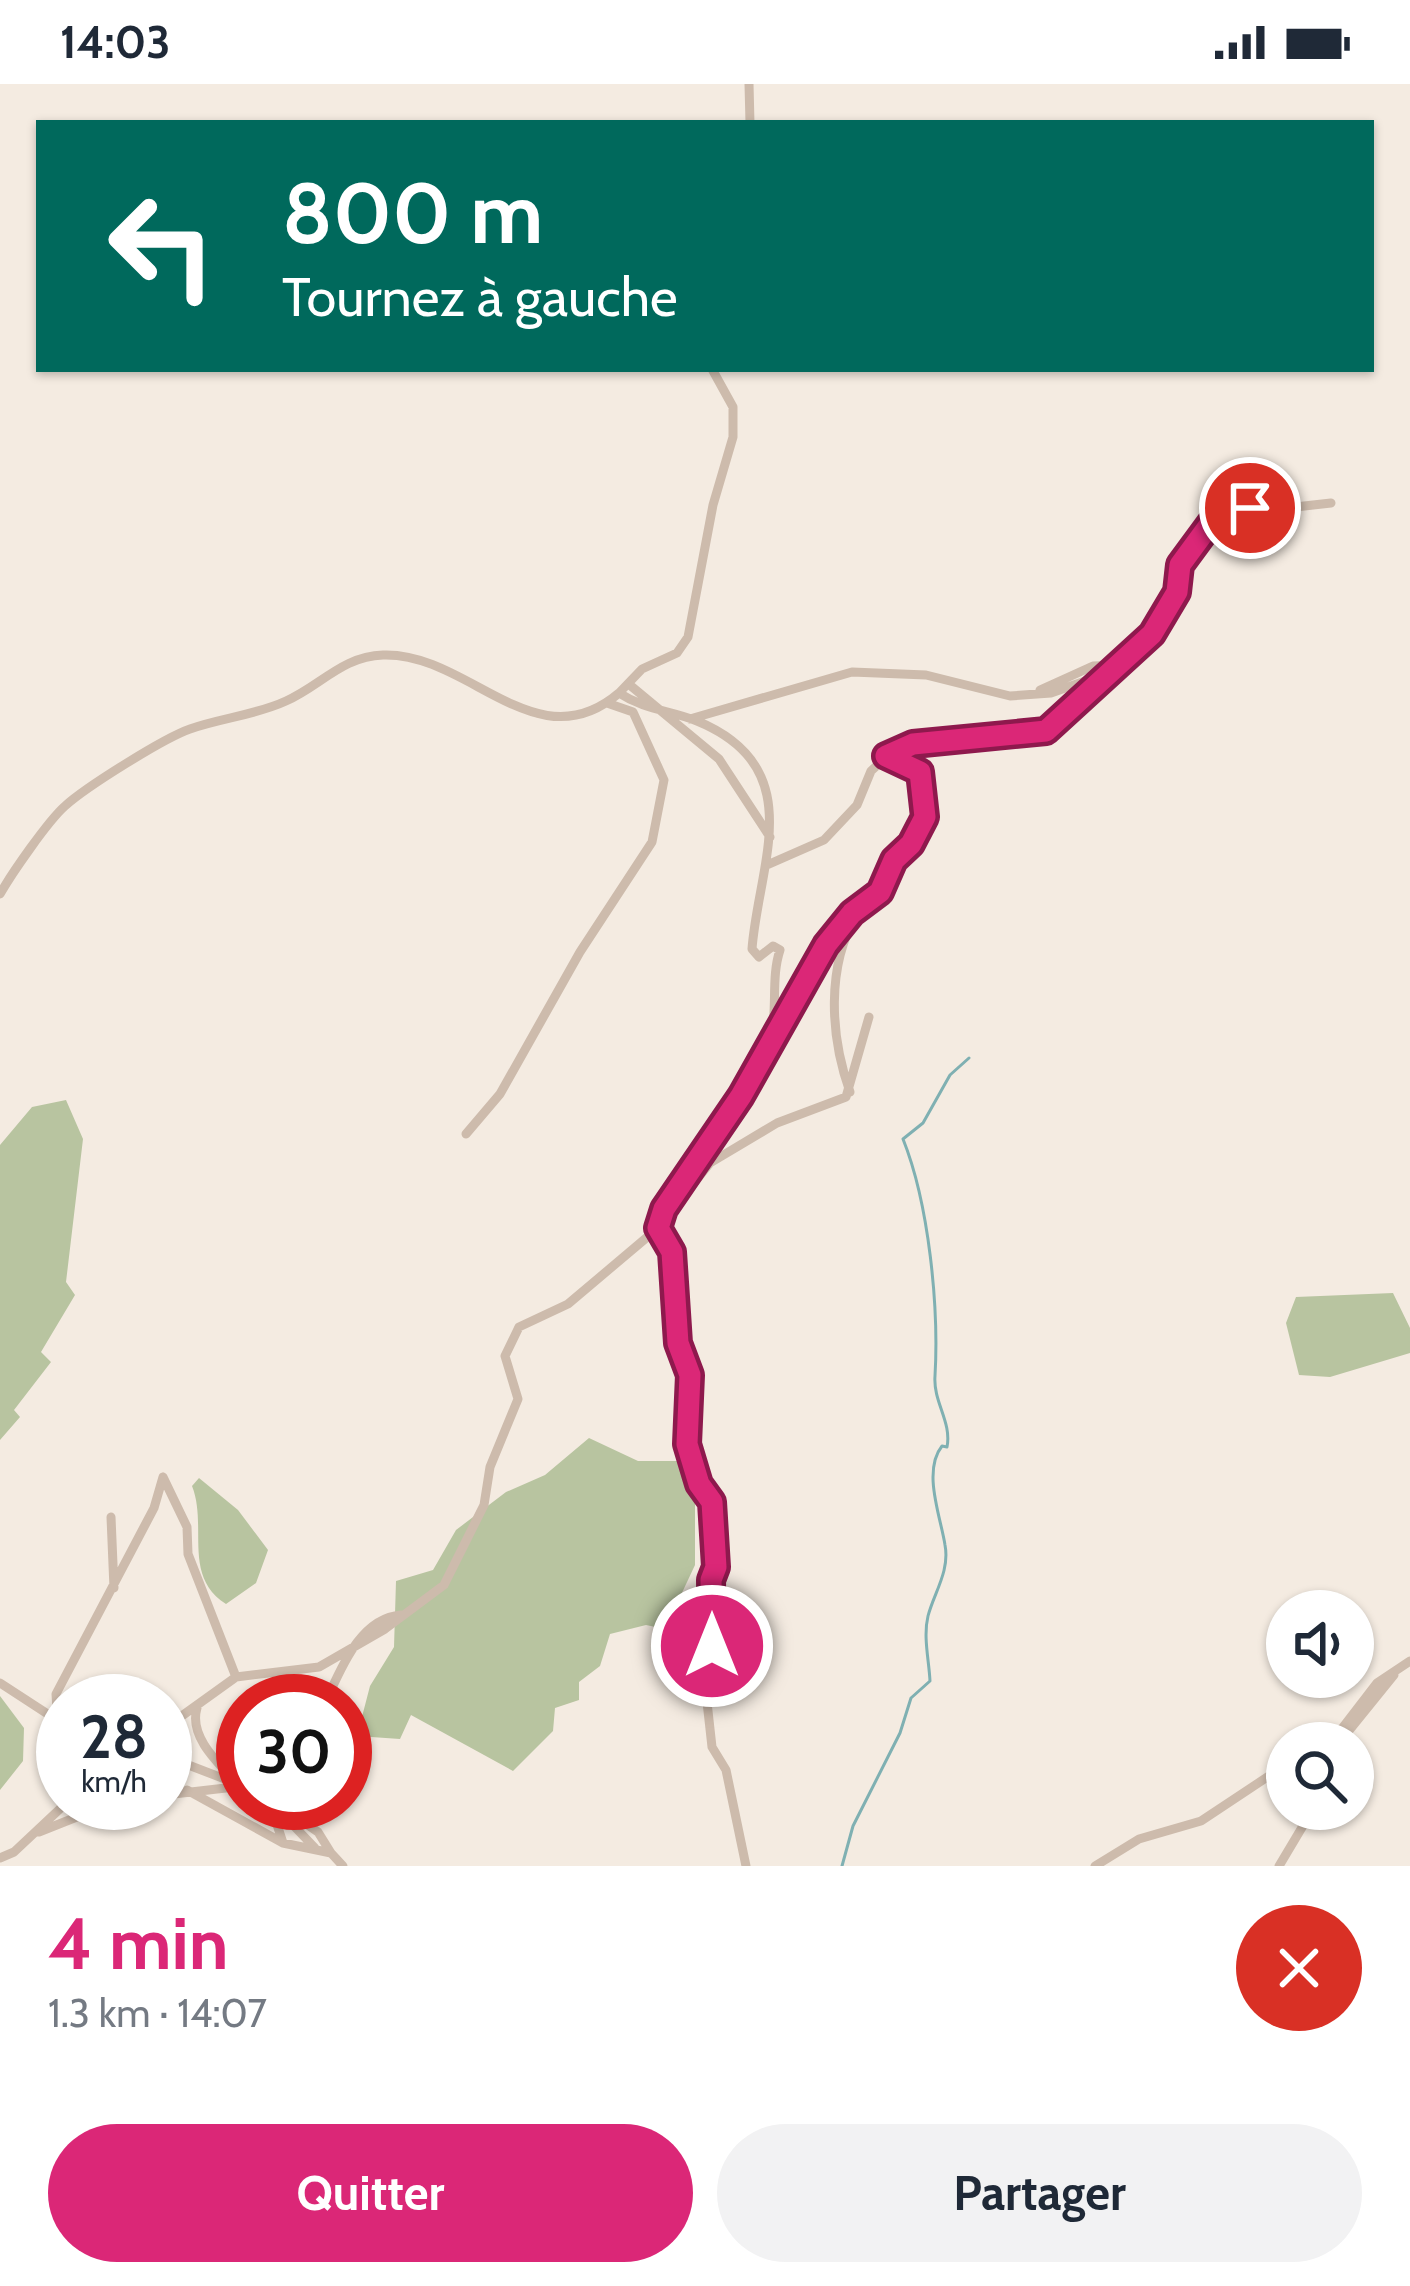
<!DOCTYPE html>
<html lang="fr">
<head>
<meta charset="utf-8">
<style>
  body { margin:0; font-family:Cabin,sans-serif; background:#f2f2f3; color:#1f2937; height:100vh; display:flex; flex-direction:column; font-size:45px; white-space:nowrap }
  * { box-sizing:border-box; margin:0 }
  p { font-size:39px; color:#747a83 }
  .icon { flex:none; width:66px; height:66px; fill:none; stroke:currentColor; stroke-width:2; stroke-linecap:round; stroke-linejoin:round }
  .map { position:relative; height:1782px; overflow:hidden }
  .side { display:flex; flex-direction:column; background:#fff; flex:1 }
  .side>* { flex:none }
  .top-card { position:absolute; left:36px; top:36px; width:1338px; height:252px; border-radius:0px; box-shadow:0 3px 9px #0004; background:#00695c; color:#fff; overflow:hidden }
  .fabs { position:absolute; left:1266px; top:1506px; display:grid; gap:24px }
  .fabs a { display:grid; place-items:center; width:108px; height:108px; border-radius:50%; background:#fff; box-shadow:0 3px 9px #0004; font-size:60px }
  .speed { position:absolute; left:36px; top:1590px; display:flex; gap:24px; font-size:60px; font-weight:700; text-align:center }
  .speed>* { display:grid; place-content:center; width:156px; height:156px; border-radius:50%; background:#fff; box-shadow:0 3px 9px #0004; line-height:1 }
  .speed small { font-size:30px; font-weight:400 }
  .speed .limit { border:18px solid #d22; background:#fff; color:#111 }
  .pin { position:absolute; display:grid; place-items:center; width:102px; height:102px; color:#fff; margin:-51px; border:6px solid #fff; border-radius:50%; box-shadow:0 3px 12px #0007 }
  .me { position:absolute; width:132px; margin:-66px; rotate:0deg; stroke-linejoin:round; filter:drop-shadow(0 0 9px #0008) }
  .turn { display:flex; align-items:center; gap:42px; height:252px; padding:0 48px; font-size:54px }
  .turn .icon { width:156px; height:156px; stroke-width:2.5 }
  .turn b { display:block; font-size:84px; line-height:102px }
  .round { display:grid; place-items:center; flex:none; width:126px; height:126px; border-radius:63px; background:#f2f2f3 }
  .headline { display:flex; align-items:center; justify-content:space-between; height:204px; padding:0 48px }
  h1 { font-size:72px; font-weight:700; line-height:90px; color:#db2777 }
  .cta { display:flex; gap:24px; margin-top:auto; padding:24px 48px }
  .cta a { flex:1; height:138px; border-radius:72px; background:#db2777; color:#fff; font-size:48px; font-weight:700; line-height:138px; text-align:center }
  .cta a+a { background:#f2f2f3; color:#1f2937 }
  .status { display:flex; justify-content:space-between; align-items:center; height:84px; padding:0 60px; background:#fff; direction:ltr }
  .status svg { height:33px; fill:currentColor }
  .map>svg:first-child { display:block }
  .green { fill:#b8c4a0 }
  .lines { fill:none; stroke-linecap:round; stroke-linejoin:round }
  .stream { stroke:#7fb0b2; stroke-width:3 }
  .minor { stroke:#cdbbac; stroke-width:9 }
  .route-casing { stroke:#8e194d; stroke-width:30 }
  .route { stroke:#db2777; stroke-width:21 }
</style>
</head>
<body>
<div class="status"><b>14:03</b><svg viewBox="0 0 49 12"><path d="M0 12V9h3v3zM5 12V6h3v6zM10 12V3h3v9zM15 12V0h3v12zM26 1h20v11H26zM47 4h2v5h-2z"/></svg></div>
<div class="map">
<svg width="1410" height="1782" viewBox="0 0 1410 1782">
  <rect width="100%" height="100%" fill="#f4ebe1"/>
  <path class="green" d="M 66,1016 L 83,1055 L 66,1198 L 75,1211 L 41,1268 L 51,1278 L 14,1326 L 20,1333 L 0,1356 L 0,1061 L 32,1023 Z
    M 1393,1209 L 1410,1244 L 1410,1269 L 1330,1293 L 1299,1291 L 1286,1239 L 1296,1213 Z
    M 589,1354 L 638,1377 L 684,1377 L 695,1416 L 695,1481 L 665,1545 L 646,1541 L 610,1550 L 600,1582 L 579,1598 L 579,1616 L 555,1624 L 553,1647 L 513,1687 L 411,1631 L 400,1655 L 357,1652 L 370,1602 L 394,1563 L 396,1497 L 433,1486 L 456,1446 L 506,1408 L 545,1391 Z
    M 199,1394 L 238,1426 L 268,1466 L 256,1499 L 226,1520 C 182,1492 208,1442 192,1402 Z
    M 0,1612 L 24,1644 L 23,1677 L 0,1706 Z"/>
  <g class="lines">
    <path class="stream" d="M 842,1782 L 853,1742 L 900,1649 L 911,1614 L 930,1597 C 929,1576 923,1553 928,1532 C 934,1509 950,1487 945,1461 C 941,1434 922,1387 942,1362 L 947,1363 C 952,1338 933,1318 935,1292 C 939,1223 929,1120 903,1055 L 923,1039 L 950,991 L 969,974"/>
    <path class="minor" d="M 749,0 L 750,39
      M 631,602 L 719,675 L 770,753
      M 1040,606 L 1093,582 L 1120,581
      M 619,609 L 642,585 L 677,569 L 688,553 L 713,421 L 733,353 L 733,323 L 712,285
      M 690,635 L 852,588 L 926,591 L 1010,612 L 1051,609 L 1108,589 L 1132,574 L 1152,550 L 1177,508 L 1180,481 L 1216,432 L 1331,419
      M 767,781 L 824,756 L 857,721 L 871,687 L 896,664 L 975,651 L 1033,652 L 1064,634 L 1097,595
      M 0,810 C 12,789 48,737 65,722 C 86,703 164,654 190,645 C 221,634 256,631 286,617 C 320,602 343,572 383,571 C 469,568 536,680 619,609 C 645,626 669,626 697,637 C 811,684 758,781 752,865 L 759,873 L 773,862 L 780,866 C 770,896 779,928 769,958 C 745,1027 679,1074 658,1144 L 672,1168 L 678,1259 L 690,1291 L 687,1360 L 699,1400 L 712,1418 L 716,1483 L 705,1600 L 712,1663 L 726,1686 L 746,1782
      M 771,956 L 812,882 L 852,829
      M 850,1008 C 830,952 826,882 857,830 C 863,818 876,815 883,804 C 887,796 886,787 892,779 C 922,740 927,740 920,689 L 887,672
      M 466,1050 L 500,1010 L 580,868 L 652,758 L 664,696 L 633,628 L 607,619
      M 163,1393 L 187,1443 L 188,1470 L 236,1593
      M 111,1433 L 114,1504
      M 0,1599 L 63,1640
      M 326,1617 C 341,1585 360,1534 401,1531
      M 197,1624 C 189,1651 215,1676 233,1695
      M 165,1644 L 236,1593 L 319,1583 L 385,1545 L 444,1501 L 484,1421 L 490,1383 L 518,1315 L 505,1272 L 519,1243 L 568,1220 L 658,1144 L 710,1079 L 777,1039 L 846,1013 L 869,933
      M 1319,1659 L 1337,1651 L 1377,1599 L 1410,1577
      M 1339,1659 L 1394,1591
      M 165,1672 L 243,1702
      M 60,1674 L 56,1610 L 154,1424 L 163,1393
      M 187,1706 L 283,1759
      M 165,1711 L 243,1702
      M 270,1719 L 283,1759 L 331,1769 L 343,1782
      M 276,1719 L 318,1748 L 331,1769
      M 290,1719 L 291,1739 L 315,1764
      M 63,1722 L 121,1719
      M 39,1748 L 112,1719
      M 0,1774 L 14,1768 L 63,1722 L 63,1671
      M 1095,1782 L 1139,1755 L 1201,1737 L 1287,1680
      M 1279,1782 L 1313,1725"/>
  </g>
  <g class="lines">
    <g class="route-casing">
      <path id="route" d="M 712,1562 L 711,1496 L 716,1483 L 712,1418 L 699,1400 L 687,1360 L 690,1291 L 678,1259 L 672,1168 L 658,1144 L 664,1125 L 741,1012 L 826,861 L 852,829 L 880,808 L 894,776 L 911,760 L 925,733 L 920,688 L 886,672 L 913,660 L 1046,647 L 1152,550 L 1177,508 L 1180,481 L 1216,432 L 1250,424"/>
    </g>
    <use href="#route" class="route"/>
  </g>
</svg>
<div class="fabs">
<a><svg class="icon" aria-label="sound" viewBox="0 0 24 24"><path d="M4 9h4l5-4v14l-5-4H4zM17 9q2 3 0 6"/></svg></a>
<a><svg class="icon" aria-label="search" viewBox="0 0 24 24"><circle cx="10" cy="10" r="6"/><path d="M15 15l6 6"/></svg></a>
</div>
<div class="speed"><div>28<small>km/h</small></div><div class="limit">30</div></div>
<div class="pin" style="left:1250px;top:424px;background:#d93025"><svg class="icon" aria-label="arrive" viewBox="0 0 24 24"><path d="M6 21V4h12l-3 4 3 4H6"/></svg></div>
<svg class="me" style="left:712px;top:1562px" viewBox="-20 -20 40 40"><circle r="17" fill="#db2777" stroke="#fff" stroke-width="3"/><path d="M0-11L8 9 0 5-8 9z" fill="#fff"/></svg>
<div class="top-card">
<div class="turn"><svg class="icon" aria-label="left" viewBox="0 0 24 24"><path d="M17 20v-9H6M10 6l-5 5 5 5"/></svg><div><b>800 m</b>Tournez à gauche</div></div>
</div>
</div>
<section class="side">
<div class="headline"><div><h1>4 min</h1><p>1.3 km · 14:07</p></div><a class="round" style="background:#d93025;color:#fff"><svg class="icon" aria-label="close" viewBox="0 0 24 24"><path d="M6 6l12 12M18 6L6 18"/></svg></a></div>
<div class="cta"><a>Quitter</a><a>Partager</a></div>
</section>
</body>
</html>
